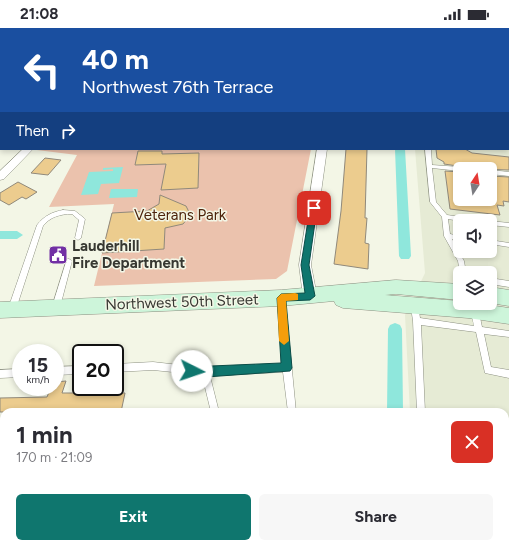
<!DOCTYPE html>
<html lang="en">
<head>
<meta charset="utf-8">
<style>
  body { margin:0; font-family:Figtree,sans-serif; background:#f7f7f7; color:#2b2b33; height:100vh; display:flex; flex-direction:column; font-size:15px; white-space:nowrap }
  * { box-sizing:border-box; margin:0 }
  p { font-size:13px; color:#7c7c81 }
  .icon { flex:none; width:22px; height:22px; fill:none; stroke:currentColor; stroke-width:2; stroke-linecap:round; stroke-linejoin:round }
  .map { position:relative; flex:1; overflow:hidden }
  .panel { position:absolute; left:0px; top:380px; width:509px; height:140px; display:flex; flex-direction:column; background:#fff; border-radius:12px 12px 0 0; box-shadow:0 2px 6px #0003 }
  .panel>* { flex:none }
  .banner { position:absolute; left:0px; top:0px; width:509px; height:122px; box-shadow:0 2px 6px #0003; background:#1a4fa0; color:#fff; overflow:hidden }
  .needle { width:26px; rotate:12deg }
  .fabs { position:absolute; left:453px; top:134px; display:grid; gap:8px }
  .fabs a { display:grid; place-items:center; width:44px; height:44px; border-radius:6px; background:#fff; box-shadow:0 2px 6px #0003; font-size:20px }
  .speed { position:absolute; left:12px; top:316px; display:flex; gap:8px; font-size:20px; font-weight:700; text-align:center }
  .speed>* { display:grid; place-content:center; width:52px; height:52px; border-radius:50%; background:#fff; box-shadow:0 2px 6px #0003; line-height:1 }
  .speed small { font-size:10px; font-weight:400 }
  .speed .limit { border:2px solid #111; border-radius:6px; background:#fff; color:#111 }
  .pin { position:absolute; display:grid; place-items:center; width:34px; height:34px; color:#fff; margin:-17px; border-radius:8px; box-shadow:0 2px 6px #0006 }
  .me { position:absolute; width:44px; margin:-22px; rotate:94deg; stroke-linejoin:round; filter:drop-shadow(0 0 3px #0008) }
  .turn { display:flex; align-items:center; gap:14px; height:84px; padding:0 16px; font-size:18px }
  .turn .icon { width:52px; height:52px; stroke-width:2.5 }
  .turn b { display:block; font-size:28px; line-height:34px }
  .then { display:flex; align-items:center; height:38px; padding:0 16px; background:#0003; gap:8px; font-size:15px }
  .round { display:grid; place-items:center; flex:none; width:42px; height:42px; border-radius:6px; background:#f7f7f7 }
  .overview { display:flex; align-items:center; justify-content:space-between; height:68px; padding:0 16px }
  h1 { font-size:24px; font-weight:700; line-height:30px }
  .primary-button { display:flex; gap:8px; margin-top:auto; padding:8px 16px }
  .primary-button a { flex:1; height:46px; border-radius:6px; background:#0f766e; color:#fff; font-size:16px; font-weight:700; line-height:46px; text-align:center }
  .primary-button a+a { background:#f7f7f7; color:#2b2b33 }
  .status { display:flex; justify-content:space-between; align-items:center; height:28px; padding:0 20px; background:#fff; direction:ltr }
  .status svg { height:11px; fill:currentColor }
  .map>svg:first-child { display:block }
  .built { fill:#e6ebd5; fill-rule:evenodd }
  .green { fill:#ebc2ad }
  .water { fill:#8fe7dc }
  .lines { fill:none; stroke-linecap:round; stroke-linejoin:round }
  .canal { fill:#8fe7dc; fill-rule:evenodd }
  .building { fill:#eccc8e; stroke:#90897b }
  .lane-casing { stroke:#8d9182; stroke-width:1 }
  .street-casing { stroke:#8d9182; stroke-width:1 }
  .secondary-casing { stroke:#8d9182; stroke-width:1 }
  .primary-casing { stroke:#d7d7d6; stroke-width:1 }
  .lane { fill:#fff; fill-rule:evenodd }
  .street { fill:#fff; fill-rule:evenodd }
  .secondary { fill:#cdf5da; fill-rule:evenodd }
  .primary { fill:#9becb5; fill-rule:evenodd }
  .route { fill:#0f766e; stroke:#0a4d48 }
  .slow { fill:#f59e0b }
  .labels { text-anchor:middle; stroke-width:3; stroke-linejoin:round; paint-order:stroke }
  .park-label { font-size:15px; fill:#4d240c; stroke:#f3f6e6 }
  .poi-label { font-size:15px; font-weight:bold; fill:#373832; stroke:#f3f6e6; text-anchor:start }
  .street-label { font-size:15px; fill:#373832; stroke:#f3f6e6 }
</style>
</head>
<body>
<div class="status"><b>21:08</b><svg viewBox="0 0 49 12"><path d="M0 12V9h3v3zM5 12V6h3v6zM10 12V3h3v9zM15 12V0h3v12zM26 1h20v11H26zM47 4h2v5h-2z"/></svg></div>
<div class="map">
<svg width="509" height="520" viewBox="0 0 509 520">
  <rect width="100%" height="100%" fill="#f3f6e6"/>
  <path class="built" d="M 508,42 L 509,44 L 509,454 L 505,453 L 505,384 L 410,384 L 405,287 L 425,245 L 415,121 L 508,121 ZM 460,141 L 490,141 L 490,171 L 460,171 ZM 460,193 L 490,193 L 490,223 L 460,223 ZM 460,245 L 490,245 L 490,275 L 460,275 Z"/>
  <path class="green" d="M 39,121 L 311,121 L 287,243 L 276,251 L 94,258 L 114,176 L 49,179 L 77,127 L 37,122 Z"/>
  <path class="water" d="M 123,139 L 119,155 L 101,156 L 98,166 L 81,167 L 89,144 L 113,143 L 113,141 L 103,142 L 103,140 Z
    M 111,161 L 138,161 L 137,169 L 109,170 Z"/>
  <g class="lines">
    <path class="canal" d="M 255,0 L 261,0 L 261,1 L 255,1 Z
      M 395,121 L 405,121 L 411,228 L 409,231 L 401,231 L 399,228 Z
      M 0,203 L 17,203 L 23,207 L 17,211 L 0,211 Z
      M 395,295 L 400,297 L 402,301 L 403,384 L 387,384 L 388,301 L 390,297 Z
      M 387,516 L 407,516 L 407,520 L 387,520 Z"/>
  </g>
  <path class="building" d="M 346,121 L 367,121 L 365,190 L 367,190 L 365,215 L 369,216 L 368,241 L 334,236 L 341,183 Z
    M 436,121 L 465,121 L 472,125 L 509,129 L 509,142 L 478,141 L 444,136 L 444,134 L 437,130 Z
    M 138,123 L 162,123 L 162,126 L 199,125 L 198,160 L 161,162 L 166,136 L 135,137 Z
    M 45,130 L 61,132 L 48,147 L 31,145 Z
    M 445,143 L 460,144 L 460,171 L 490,171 L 490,148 L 509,149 L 509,174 L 503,173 L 504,178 L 497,177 L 500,187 L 450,181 Z
    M 18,154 L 37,164 L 26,171 L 22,169 L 9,177 L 0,172 L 0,165 Z
    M 160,167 L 186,178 L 189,184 L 188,190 L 183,196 L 165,200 L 164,221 L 102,225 L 112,185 L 147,183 L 159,176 Z
    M 66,353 L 62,365 L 125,365 L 121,384 L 0,384 L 0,370 L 47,369 L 51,359 L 55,359 L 55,354 Z"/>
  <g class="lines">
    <g class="lane-casing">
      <path id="lane" d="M 282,0 L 286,0 L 281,1 Z
        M 339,0 L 343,0 L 343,1 L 339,1 Z
        M 356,0 L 360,0 L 360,1 L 356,1 Z
        M 388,0 L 404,0 L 406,1 L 390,1 Z
        M 428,0 L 432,0 L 432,1 L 428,1 Z
        M 457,0 L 473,0 L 475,1 L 459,1 Z
        M 508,50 L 509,50 L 509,52 L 508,52 Z
        M 508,57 L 509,57 L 509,59 L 508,59 Z
        M 508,112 L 509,112 L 509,116 L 508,116 Z
        M 425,121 L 431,121 L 432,137 L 460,139 L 463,141 L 460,141 L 460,143 L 432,140 L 436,174 L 447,187 L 476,191 L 479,193 L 460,193 L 448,191 L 450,206 L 460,208 L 460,212 L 452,211 L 464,233 L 466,245 L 460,245 L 458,233 L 444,208 L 442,189 L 430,174 Z
        M 490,142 L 509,144 L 509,148 L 490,146 Z
        M 63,182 L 75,183 L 84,190 L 85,191 L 81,210 L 78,212 L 75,210 L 79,192 L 72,186 C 60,186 50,189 43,198 L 16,281 L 15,283 L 9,283 L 8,281 L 37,197 C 44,188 52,184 63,182 Z
        M 490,193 L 509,195 L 509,199 L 490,197 Z
        M 490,212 L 509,215 L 509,219 L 490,216 Z
        M 67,231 L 69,231 L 72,233 L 60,279 L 59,281 L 53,281 L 52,279 Z
        M 490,250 L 509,253 L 509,259 L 490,256 Z
        M 281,267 L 284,268 L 285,270 L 296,384 L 288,384 L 283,344 L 210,348 L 219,384 L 211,384 L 202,347 L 153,342 L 115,344 L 115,336 L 153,334 L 206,340 L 283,337 L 277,270 L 278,268 Z
        M 469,275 L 477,275 L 482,299 L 509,303 L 509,309 L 484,306 L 491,339 L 509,342 L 509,350 L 485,345 L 476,304 L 421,297 L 425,384 L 417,384 L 413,293 L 411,279 L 412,277 L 418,277 L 420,290 L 474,298 Z
        M 81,338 L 81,346 L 55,347 L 55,339 Z
        M 21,341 L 21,349 L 0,350 L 0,342 Z
        M 505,436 L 509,437 L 509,447 L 505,446 Z
        M 505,460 L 509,462 L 509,472 L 505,470 Z
        M 242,516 L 252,516 L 253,520 L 243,520 Z
        M 324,516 L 334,516 L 334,520 L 324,520 Z
        M 462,516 L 474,516 L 476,520 L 462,520 Z"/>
    </g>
    <g class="street-casing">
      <path id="street" d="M 13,0 L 29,0 L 30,1 L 14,1 Z
        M 23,121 L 33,121 L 4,151 L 0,152 L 0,143 Z
        M 317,121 L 327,121 L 311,237 L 317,268 L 315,272 L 310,273 L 305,272 L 303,268 L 299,237 Z"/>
    </g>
    <g class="secondary-casing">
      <path id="secondary" d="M 396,252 L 460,256 L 460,272 L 396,266 L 385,267 L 460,273 L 460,275 L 475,275 L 509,280 L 509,296 L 468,290 L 343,280 L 336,277 L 334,273 L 281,278 L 0,290 L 0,274 L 281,262 Z
        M 490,259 L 509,262 L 509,278 L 490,275 Z"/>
    </g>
    <g class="primary-casing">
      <path id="primary" d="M 508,9 L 509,9 L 509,17 L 508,17 Z"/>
    </g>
    <use href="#lane" class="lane"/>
    <use href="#street" class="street"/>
    <use href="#secondary" class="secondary"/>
    <use href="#primary" class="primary"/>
  </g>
  <path class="route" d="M 314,177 L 317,180 L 309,237 L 315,268 L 310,272 L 286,273 L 292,340 L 290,343 L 206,349 L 188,346 L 187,343 L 188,339 L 281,335 L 277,270 L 281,266 L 305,265 L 301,237 L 310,180 Z"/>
  <path class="slow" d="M 295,265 L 298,266 L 298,272 L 286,273 L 289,313 L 284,317 L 279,313 L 277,270 L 281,266 Z"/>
  <defs>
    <g id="civic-square" transform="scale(1)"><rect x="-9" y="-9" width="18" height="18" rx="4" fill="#712fa4" stroke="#f3f6e6"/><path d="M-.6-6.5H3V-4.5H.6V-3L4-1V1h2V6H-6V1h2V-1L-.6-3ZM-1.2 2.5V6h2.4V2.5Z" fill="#fff"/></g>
  </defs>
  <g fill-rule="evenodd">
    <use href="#civic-square" x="58" y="227"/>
  </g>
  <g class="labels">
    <g class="park-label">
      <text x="180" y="192">Veterans Park</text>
    </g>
    <g class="poi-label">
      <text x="72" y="223">Lauderhill<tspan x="72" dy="17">Fire Department</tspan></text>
    </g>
    <g class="street-label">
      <text transform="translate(182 274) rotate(-2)" y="5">Northwest 50th Street</text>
    </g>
  </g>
</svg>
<div class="fabs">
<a><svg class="needle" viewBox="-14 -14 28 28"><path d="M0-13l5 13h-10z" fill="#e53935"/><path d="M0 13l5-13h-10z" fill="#7c7c81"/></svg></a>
<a><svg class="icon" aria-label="sound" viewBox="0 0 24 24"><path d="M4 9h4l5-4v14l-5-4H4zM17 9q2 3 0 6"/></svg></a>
<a><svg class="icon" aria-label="layers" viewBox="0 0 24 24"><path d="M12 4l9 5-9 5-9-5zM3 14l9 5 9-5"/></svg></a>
</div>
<div class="speed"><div>15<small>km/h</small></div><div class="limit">20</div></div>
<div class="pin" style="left:314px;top:180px;background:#d93025"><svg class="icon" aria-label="arrive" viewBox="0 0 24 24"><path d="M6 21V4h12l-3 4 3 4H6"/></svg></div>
<svg class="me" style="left:192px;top:343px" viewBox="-20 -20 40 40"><circle r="19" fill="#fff"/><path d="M0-13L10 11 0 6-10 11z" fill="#0f766e"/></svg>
<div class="banner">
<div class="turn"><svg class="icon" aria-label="left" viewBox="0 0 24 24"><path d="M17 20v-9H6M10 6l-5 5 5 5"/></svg><div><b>40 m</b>Northwest 76th Terrace</div></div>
<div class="then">Then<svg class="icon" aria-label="right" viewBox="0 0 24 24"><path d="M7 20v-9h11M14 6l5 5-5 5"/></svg></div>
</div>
<section class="panel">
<div class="overview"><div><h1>1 min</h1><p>170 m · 21:09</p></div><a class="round" style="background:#d93025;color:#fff"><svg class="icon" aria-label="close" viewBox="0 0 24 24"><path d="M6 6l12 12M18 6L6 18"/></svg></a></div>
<div class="primary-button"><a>Exit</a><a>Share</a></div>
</section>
</div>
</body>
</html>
